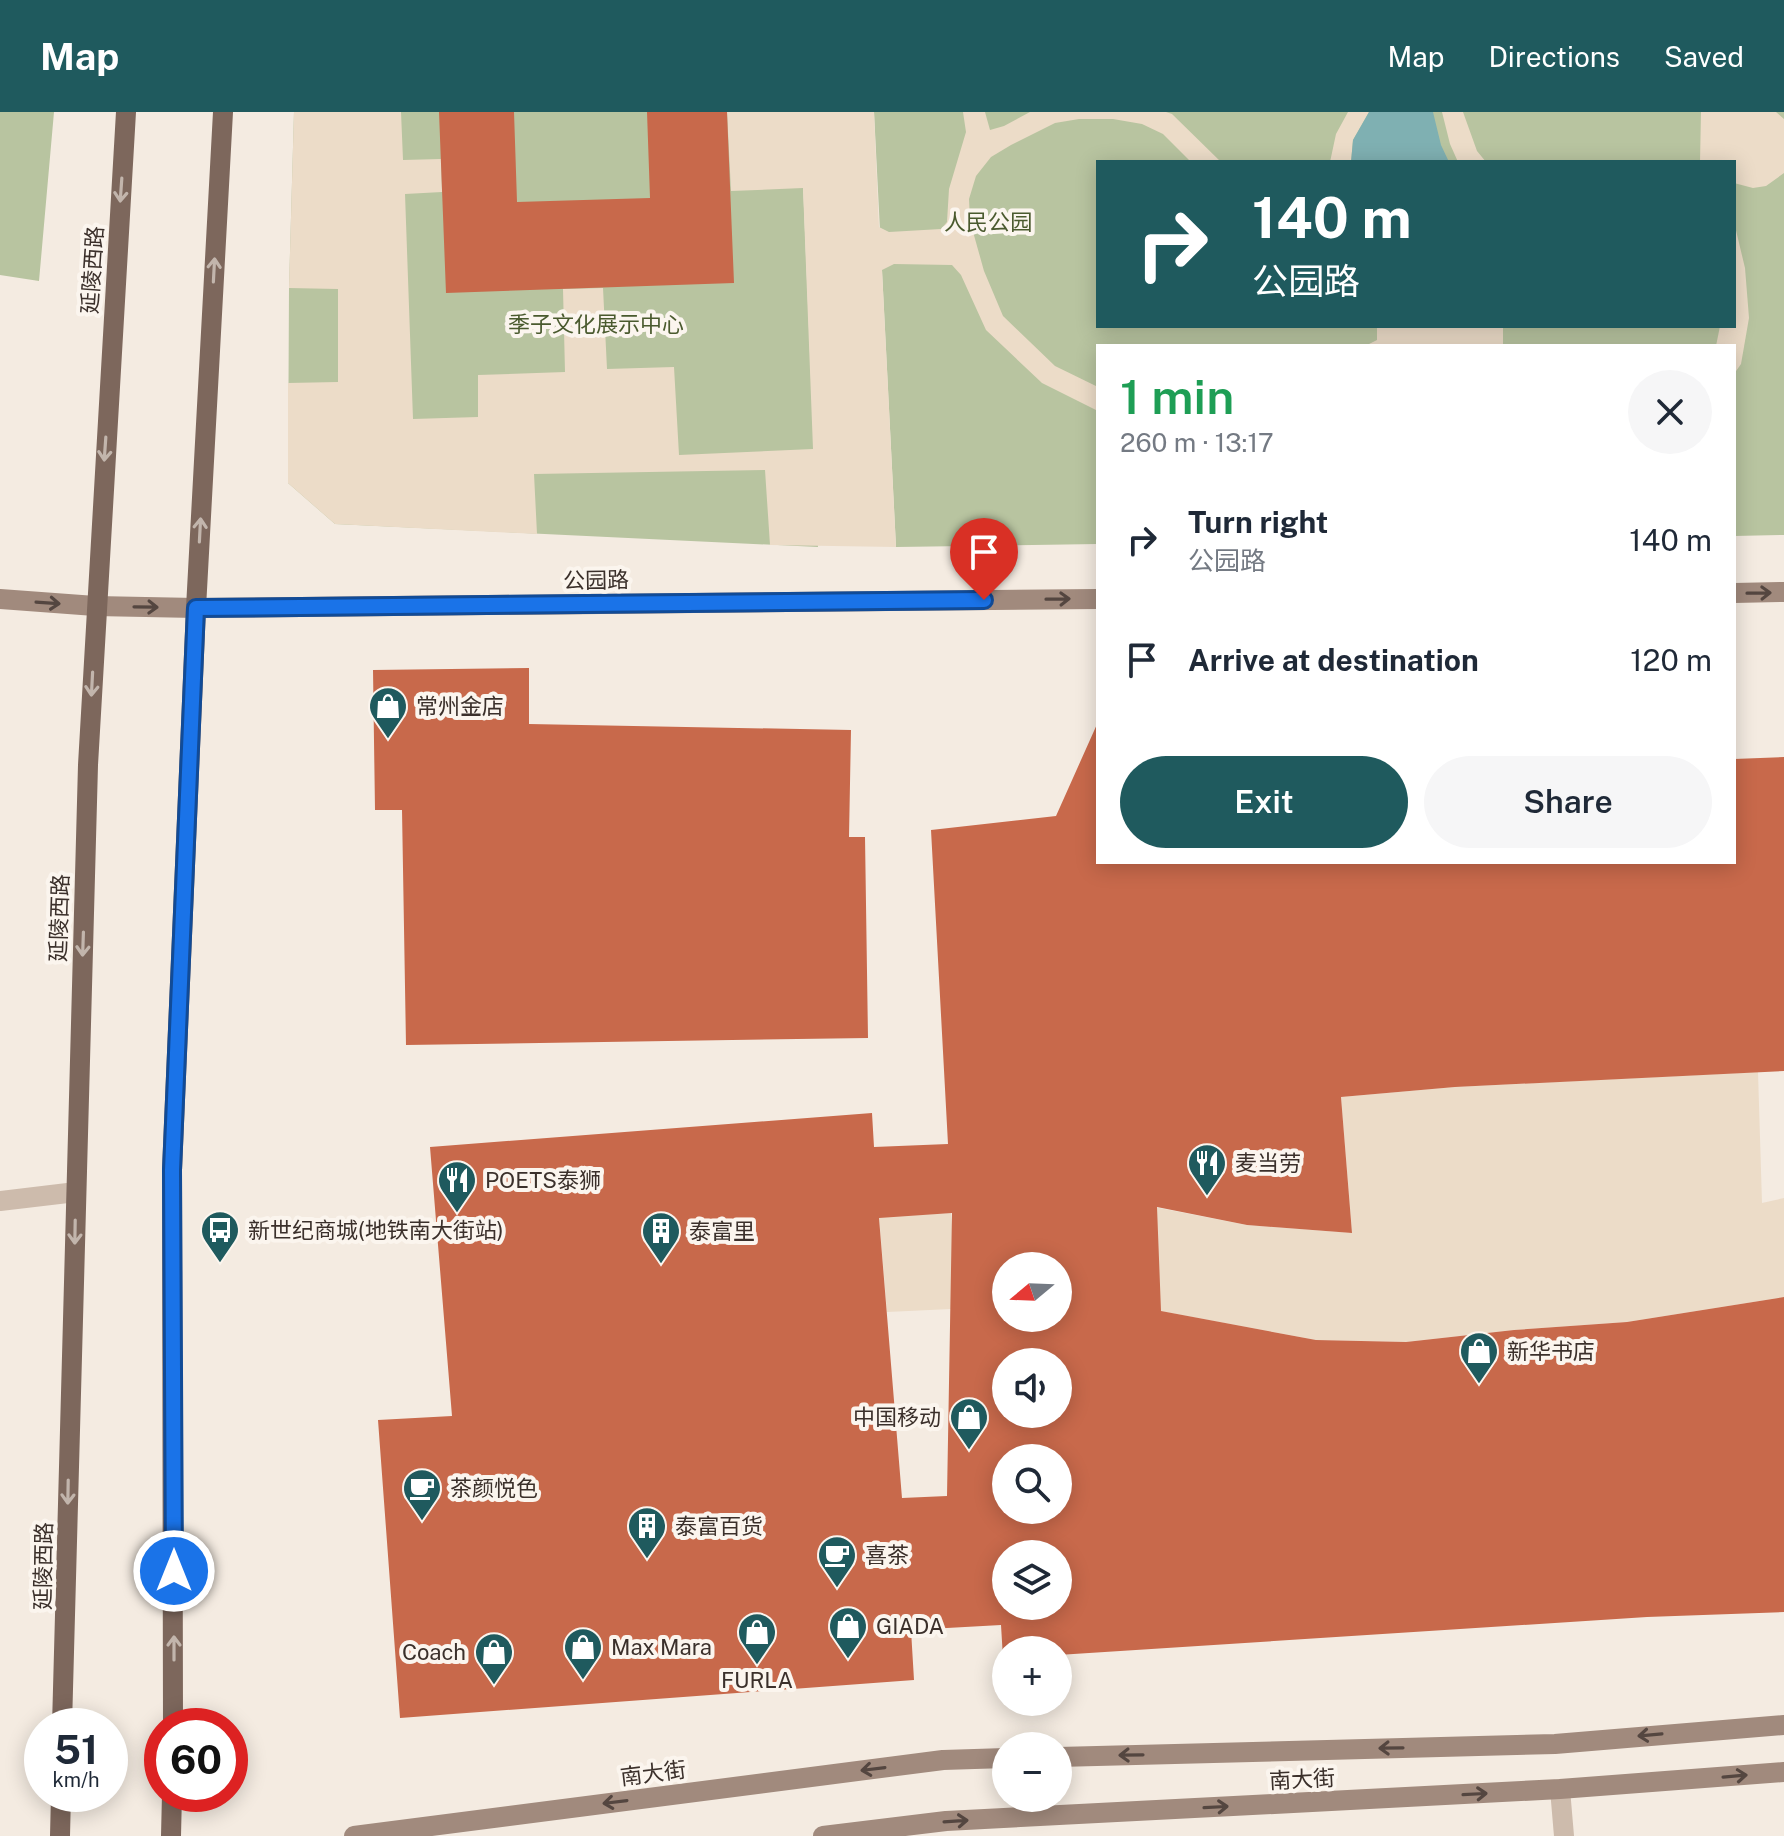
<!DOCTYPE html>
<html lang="en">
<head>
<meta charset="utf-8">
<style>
  body { margin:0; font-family:"Public Sans","Noto Sans SC",sans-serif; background:#f6f6f7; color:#1f2937; height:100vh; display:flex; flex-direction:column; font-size:30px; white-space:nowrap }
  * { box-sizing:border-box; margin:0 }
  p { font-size:26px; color:#747a83 }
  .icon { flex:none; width:44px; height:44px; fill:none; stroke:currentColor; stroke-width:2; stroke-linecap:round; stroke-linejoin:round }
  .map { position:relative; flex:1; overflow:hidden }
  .sheet { position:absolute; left:1096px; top:232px; width:640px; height:520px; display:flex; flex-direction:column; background:#fff; border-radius:0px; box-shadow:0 4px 20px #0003 }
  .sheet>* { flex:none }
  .guide { position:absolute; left:1096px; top:48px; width:640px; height:168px; border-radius:0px; box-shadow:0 4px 20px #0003; background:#1f5a5e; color:#fff; overflow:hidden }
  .needle { width:52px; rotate:251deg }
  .fabs { position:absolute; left:992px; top:1140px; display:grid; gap:16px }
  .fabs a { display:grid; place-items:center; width:80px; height:80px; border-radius:50%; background:#fff; box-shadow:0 4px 20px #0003; font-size:40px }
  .speed { position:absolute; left:24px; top:1596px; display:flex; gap:16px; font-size:40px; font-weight:700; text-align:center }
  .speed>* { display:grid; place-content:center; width:104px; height:104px; border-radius:50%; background:#fff; box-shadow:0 4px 20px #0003; line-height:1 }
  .speed small { font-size:20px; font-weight:400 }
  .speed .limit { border:12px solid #d22; background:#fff; color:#111 }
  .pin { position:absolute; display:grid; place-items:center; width:68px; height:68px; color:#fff; margin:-82px -34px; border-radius:50% 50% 50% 0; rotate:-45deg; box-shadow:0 0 8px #0007 }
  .pin .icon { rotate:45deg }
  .me { position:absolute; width:88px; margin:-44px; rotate:0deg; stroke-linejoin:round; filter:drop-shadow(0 0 6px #0008) }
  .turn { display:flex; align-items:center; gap:28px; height:168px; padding:0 24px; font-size:36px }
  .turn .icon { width:104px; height:104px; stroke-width:2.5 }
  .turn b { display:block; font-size:56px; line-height:68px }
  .round { display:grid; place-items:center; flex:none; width:84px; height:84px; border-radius:42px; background:#f6f6f7 }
  .headline { display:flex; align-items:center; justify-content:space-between; height:136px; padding:0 24px }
  h1 { font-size:48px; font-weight:600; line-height:60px; color:#1e9e55 }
  .cta { display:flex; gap:16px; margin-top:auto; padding:16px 24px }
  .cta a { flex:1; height:92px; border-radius:48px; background:#1f5a5e; color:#fff; font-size:32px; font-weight:600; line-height:92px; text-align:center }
  .cta a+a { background:#f6f6f7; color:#1f2937 }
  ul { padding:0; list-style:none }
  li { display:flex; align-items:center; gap:24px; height:120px; padding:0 24px }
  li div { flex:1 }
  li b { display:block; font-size:30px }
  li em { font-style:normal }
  header { display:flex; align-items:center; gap:48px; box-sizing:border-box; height:112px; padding:0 40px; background:#1f5a5e; color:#fff }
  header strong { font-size:38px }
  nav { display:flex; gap:44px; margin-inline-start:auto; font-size:28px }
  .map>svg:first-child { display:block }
  .green { fill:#b8c4a0; fill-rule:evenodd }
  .plaza { fill:#ecdcc8 }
  .water { fill:#7fb0b2 }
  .building { fill:#c8694b; fill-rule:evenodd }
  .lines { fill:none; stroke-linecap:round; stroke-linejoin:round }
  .street { stroke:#cdbbac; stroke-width:20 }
  .secondary { stroke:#a18a7d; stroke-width:20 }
  .primary { stroke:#7d675c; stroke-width:20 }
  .oneway { stroke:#c2b5ac }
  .oneway2 { stroke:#544640 }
  .route-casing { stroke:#114b97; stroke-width:20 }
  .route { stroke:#1a73e8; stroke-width:14 }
  .labels { text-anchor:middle; stroke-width:8; stroke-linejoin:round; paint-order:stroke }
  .park-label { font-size:22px; fill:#4a5a2e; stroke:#fbf5ee }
  .street-label { font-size:22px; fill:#3b302b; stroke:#fbf5ee }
  .poi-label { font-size:22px; fill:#3b302b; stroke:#fbf5ee; text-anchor:start }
</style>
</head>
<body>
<header>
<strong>Map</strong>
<nav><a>Map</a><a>Directions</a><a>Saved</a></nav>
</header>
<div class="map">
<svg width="1784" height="1724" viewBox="0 0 1784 1724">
  <rect width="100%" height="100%" fill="#f4ebe1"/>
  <path class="green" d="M 0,0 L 54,0 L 39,169 L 0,163 Z
    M 294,0 L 800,0 L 818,435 L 335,412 L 288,371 L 289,176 Z
    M 874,0 L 1784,0 L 1784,423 L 1734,424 L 1734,234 L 1098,234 L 1098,432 L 896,435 ZM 1098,50 L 1734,50 L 1734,214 L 1098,214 Z"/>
  <path class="plaza" d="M 294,0 L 401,0 L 403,48 L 441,47 L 442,80 L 405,82 L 413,307 L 478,305 L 478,263 L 565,260 L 563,177 L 603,176 L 607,257 L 674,255 L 679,343 L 813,337 L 803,76 L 731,79 L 727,0 L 874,0 L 879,115 L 889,120 L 941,117 L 947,110 L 949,77 L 966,20 L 963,0 L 985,0 L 990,18 L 1004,14 L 1030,0 L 1166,0 L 1172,2 L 1221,50 L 1191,50 L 1163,22 L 1142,12 L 1113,7 L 1079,7 L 1055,11 L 1011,33 L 991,45 L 976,64 L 969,87 L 970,109 L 984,159 L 1003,204 L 1055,254 L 1098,275 L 1098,299 L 1042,271 L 986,218 L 961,163 L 952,153 L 894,152 L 882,158 L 896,435 L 770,433 L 765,358 L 534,362 L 537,422 L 335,412 L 288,371 L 288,271 L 338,270 L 338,177 L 289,176 Z
    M 1348,0 L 1369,0 L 1353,28 L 1351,50 L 1330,50 L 1336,22 Z
    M 1442,0 L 1463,0 L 1477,39 L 1486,50 L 1458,50 L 1450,32 Z
    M 1701,0 L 1776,0 L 1784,7 L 1784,61 L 1766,74 L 1753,76 L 1734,71 L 1734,50 L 1700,50 Z
    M 1734,110 L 1745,156 L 1749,206 L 1741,252 L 1734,262 L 1734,234 L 1716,234 L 1720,214 L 1734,214 Z
    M 1377,214 L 1503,214 L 1503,234 L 1365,234 L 1377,228 Z
    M 1758,960 L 1762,1091 L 1784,1086 L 1784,1185 L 1627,1210 L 1514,1218 L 1406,1230 L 1316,1228 L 1160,1199 L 1058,1154 L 1006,1154 L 951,1197 L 887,1200 L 879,1105 L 951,1101 L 952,1115 L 1154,1095 L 1247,1113 L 1352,1121 L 1341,985 L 1455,975 Z"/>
  <path class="water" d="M 1369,0 L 1433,0 L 1441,33 L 1449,50 L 1351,50 L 1353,28 Z"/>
  <path class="building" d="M 439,0 L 514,0 L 517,90 L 650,86 L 647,0 L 727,0 L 734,171 L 446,181 Z
    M 529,556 L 529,612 L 851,618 L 849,725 L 865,725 L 868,926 L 406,933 L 402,698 L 375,698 L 373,558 Z
    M 1098,610 L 1098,750 L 1734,750 L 1734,647 L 1784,645 L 1784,959 L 1455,975 L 1341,985 L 1352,1121 L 1247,1113 L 1157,1095 L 1161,1199 L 1316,1228 L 1406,1230 L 1514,1218 L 1627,1210 L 1784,1185 L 1784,1500 L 1647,1505 L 1058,1543 L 1058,1538 L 1006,1538 L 1006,1546 L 1003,1546 L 1001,1513 L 911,1518 L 914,1568 L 400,1606 L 378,1308 L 452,1304 L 430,1035 L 872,1001 L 874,1035 L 948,1032 L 931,718 L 1056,704 ZM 952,1101 L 947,1384 L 902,1386 L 879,1106 ZM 1006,1154 L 1058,1154 L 1058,1206 L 1006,1206 ZM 1006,1250 L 1058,1250 L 1058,1302 L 1006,1302 ZM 1006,1346 L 1058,1346 L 1058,1398 L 1006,1398 ZM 1006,1442 L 1058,1442 L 1058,1494 L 1006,1494 Z"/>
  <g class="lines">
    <path class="street" d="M 0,1089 L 76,1080
      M 1560,1677 L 1564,1724"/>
    <path class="secondary" d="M 1734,481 L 1784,480
      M 0,487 L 95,494 L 196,496 L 1098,487
      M 1058,1645 L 1555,1632 L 1784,1613
      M 354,1724 L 943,1648 L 1006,1646
      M 823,1724 L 946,1709 L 1560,1677 L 1784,1660"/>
    <path class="primary" d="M 62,1614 L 88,653 L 126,0
      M 173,1614 L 172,1058 L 196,496 L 223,0
      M 60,1724 L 61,1682
      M 171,1724 L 172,1682"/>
  </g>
  <defs><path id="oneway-shaft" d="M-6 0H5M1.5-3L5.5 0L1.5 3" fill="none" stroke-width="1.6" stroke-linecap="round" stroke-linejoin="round" transform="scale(2)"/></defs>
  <g class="oneway">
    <use href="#oneway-shaft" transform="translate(121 78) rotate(94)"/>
    <use href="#oneway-shaft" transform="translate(214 158) rotate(-87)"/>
    <use href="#oneway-shaft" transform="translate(105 337) rotate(94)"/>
    <use href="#oneway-shaft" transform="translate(200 418) rotate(-87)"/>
    <use href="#oneway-shaft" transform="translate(92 572) rotate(93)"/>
    <use href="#oneway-shaft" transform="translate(83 832) rotate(92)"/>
    <use href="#oneway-shaft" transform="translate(75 1120) rotate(91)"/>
    <use href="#oneway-shaft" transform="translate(68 1380) rotate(91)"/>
    <use href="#oneway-shaft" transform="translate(174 1536) rotate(-90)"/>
  </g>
  <g class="oneway2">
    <use href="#oneway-shaft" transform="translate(1759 481) rotate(-1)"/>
    <use href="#oneway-shaft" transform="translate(1058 487) rotate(-1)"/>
    <use href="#oneway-shaft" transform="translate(48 491) rotate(4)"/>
    <use href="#oneway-shaft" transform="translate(146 495) rotate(1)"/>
    <use href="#oneway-shaft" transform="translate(1650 1623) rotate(175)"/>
    <use href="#oneway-shaft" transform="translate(1391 1636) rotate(179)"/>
    <use href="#oneway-shaft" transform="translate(1131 1643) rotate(179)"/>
    <use href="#oneway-shaft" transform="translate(873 1657) rotate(173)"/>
    <use href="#oneway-shaft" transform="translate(1735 1664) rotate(-5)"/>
    <use href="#oneway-shaft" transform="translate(1475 1682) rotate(-3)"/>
    <use href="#oneway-shaft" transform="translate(615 1690) rotate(173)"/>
    <use href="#oneway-shaft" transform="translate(1216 1695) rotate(-3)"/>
    <use href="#oneway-shaft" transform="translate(956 1709) rotate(-4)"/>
  </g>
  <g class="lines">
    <g class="route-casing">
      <path id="route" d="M 174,1459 L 172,1058 L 196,496 L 984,488"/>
    </g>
    <use href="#route" class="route"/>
  </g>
  <defs>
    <g id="shop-pin" transform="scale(2)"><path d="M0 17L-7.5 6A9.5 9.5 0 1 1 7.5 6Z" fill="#1f5a5e" stroke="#fbf5ee"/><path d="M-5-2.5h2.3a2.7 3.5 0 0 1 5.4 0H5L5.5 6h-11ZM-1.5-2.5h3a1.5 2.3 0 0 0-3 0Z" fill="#fff"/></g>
    <g id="restaurant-pin" transform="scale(2)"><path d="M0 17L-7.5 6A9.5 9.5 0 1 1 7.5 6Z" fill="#1f5a5e" stroke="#fbf5ee"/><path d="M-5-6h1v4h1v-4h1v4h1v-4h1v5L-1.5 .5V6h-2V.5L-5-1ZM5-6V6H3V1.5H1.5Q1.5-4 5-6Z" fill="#fff"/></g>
    <g id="bus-pin" transform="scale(2)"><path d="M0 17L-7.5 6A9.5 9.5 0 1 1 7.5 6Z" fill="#1f5a5e" stroke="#fbf5ee"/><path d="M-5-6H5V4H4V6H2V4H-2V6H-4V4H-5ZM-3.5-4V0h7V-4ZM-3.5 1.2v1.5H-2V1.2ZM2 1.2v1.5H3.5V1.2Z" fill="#fff"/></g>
    <g id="building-pin" transform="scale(2)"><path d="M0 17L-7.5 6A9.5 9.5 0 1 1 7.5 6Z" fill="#1f5a5e" stroke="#fbf5ee"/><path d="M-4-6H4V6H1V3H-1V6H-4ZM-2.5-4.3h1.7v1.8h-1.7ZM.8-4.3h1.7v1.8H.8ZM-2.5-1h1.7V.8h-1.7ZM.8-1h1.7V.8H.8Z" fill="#fff"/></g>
    <g id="cafe-pin" transform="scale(2)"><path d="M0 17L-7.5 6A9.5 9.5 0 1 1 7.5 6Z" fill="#1f5a5e" stroke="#fbf5ee"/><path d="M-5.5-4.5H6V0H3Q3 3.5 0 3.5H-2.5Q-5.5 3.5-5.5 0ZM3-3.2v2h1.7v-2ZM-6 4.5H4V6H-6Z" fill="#fff"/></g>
  </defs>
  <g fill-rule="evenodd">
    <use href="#shop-pin" x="388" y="594"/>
    <use href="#restaurant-pin" x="1207" y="1051"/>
    <use href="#restaurant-pin" x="457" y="1068"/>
    <use href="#bus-pin" x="220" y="1118"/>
    <use href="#building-pin" x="661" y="1119"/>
    <use href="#shop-pin" x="1479" y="1239"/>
    <use href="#shop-pin" x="969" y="1305"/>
    <use href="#cafe-pin" x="422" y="1376"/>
    <use href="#building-pin" x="647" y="1414"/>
    <use href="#cafe-pin" x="837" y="1443"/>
    <use href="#shop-pin" x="848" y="1514"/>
    <use href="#shop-pin" x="757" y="1520"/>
    <use href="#shop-pin" x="583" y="1535"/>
    <use href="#shop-pin" x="494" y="1540"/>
  </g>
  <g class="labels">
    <g class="park-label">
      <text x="988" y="118">人民公园</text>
      <text x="596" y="220">季子文化展示中心</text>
    </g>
    <g class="street-label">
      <text transform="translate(92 158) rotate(-86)" y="8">延陵西路</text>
      <text transform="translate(596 468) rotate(-1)" y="8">公园路</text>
      <text transform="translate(59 806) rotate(-88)" y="8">延陵西路</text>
      <text transform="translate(43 1454) rotate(-89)" y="8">延陵西路</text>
      <text transform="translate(653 1661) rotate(-7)" y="8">南大街</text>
      <text transform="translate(1302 1667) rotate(-3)" y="8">南大街</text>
    </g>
    <g class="poi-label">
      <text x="416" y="602">常州金店</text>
      <text x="1235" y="1059">麦当劳</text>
      <text x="485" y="1076">POETS泰狮</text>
      <text x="248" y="1126">新世纪商城(地铁南大街站)</text>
      <text x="689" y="1127">泰富里</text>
      <text x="1507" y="1247">新华书店</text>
      <text x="941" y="1313" text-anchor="end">中国移动</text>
      <text x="450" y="1384">茶颜悦色</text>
      <text x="675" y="1422">泰富百货</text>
      <text x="865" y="1451">喜茶</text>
      <text x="876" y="1522">GIADA</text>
      <text x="611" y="1543">Max Mara</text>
      <text x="466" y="1548" text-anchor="end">Coach</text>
      <text x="757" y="1576" text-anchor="middle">FURLA</text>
    </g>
  </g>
</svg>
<div class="fabs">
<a><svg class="needle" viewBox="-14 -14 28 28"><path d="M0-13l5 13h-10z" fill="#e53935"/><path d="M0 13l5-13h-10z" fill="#747a83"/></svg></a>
<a><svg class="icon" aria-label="sound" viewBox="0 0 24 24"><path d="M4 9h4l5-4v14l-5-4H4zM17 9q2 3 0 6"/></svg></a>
<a><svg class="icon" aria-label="search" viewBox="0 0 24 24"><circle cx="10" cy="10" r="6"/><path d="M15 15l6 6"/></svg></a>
<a><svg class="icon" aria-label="layers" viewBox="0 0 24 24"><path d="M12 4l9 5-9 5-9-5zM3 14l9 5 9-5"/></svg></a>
<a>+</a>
<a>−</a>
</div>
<div class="speed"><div>51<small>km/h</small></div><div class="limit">60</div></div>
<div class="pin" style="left:984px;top:488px;background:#d93025"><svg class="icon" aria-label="arrive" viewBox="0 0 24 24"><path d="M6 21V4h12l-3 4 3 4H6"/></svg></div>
<svg class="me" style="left:174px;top:1459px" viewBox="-20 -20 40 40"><circle r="17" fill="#1a73e8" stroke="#fff" stroke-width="3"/><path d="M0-11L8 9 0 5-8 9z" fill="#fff"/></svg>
<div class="guide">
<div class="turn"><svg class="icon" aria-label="right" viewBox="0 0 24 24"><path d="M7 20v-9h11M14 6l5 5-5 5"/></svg><div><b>140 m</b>公园路</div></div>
</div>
<section class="sheet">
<div class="headline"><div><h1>1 min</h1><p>260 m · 13:17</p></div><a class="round"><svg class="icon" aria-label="close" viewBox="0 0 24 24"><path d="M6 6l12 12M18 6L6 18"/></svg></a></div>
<ul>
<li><svg class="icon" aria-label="right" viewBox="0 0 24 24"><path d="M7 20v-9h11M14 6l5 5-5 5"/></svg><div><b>Turn right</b><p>公园路</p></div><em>140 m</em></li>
<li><svg class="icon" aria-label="arrive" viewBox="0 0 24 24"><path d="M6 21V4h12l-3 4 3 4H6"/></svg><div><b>Arrive at destination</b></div><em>120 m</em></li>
</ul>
<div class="cta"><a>Exit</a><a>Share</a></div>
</section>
</div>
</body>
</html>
